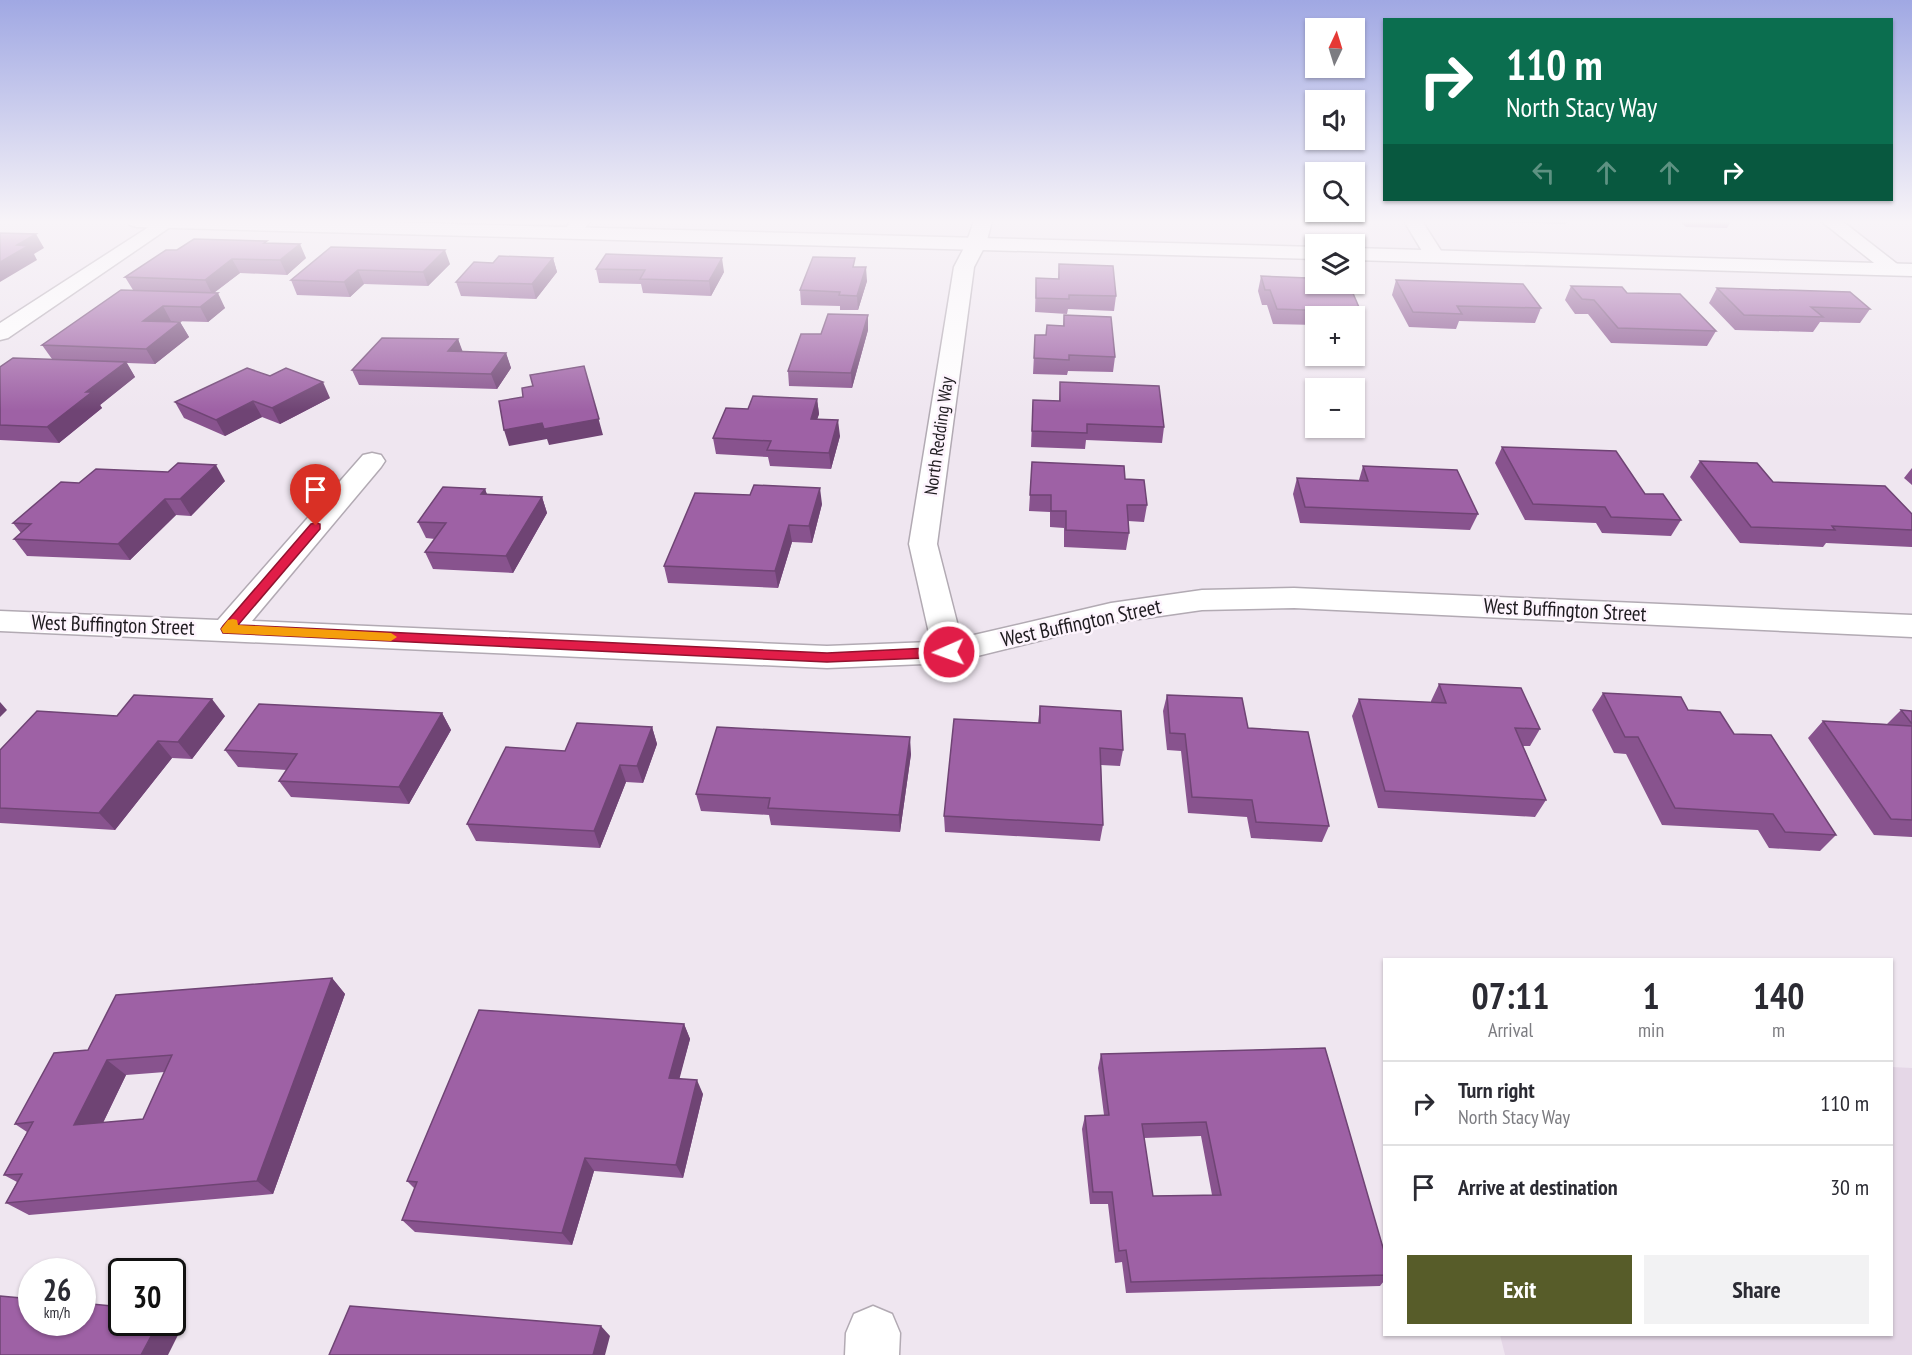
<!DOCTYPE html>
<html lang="en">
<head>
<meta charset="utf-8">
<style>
  body { margin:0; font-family:"PT Sans Narrow",sans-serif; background:#f2f2f3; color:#2b2b33; height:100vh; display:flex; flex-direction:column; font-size:22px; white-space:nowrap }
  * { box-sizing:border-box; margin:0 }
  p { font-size:20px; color:#7c7c81 }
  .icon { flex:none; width:33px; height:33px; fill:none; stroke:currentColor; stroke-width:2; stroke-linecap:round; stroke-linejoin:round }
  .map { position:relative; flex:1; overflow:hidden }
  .details { position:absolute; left:1383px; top:958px; width:510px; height:378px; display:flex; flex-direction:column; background:#fff; border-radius:0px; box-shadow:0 2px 4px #0004 }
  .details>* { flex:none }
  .banner { position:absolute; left:1383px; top:18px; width:510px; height:183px; border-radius:0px; box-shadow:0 2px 4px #0004; background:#0b6e4f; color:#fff; overflow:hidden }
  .needle { width:39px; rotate:4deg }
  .tools { position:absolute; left:1305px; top:18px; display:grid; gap:12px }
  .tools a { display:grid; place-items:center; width:60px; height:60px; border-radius:0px; background:#fff; box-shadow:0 2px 4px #0004; font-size:30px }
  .speed { position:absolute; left:18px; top:1258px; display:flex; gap:12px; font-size:30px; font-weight:700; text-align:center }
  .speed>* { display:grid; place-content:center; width:78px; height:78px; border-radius:50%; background:#fff; box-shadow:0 2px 4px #0004; line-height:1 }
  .speed small { font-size:15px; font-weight:400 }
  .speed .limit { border:3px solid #111; border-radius:9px; background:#fff; color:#111 }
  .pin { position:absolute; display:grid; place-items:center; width:51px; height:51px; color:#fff; margin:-62px -26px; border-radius:50% 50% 50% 0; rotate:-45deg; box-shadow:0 0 6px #0007 }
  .pin .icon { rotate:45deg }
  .me { position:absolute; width:66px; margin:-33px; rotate:268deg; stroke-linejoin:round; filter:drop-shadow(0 0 4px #0008) }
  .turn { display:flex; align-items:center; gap:21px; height:126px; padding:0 24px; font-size:27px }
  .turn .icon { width:78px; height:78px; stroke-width:2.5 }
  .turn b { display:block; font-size:42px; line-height:51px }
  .lanes { display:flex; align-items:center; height:57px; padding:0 24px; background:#0003; justify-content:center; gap:30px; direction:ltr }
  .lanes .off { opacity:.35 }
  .eta { display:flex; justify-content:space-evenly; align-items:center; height:102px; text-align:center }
  .eta b { font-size:36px; font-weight:700; line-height:42px }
  .action { display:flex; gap:12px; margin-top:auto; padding:12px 24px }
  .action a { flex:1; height:69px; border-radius:0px; background:#575c29; color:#fff; font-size:24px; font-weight:700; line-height:69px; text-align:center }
  .action a+a { background:#f2f2f3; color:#2b2b33 }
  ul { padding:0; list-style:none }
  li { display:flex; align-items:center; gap:18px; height:84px; padding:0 24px; border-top:2px solid #e1e1e2 }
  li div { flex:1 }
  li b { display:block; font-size:22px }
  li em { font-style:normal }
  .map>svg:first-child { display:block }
  .built { fill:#e5d7e7 }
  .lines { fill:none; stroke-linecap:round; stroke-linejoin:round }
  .minor-casing { stroke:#b2aab3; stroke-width:3 }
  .major-casing { stroke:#b2aab3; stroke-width:3 }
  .minor { fill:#fff; fill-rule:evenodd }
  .major { fill:#fff; fill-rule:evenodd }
  .wall { fill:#88538e; fill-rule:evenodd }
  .shaded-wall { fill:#6f4474 }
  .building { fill:#9e61a5; stroke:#6f4474; stroke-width:1.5; fill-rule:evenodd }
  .route { fill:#e11d48; stroke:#92132f; stroke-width:1.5 }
  .slow { fill:#f59e0b }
  .labels { text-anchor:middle; stroke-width:5; stroke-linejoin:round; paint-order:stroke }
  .far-street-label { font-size:18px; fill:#1e1b1f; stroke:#fdf4fd }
  .street-label { font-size:21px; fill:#1e1b1f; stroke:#fdf4fd }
</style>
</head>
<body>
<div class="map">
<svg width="1912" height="1355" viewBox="0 0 1912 1355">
  <rect width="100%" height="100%" fill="#efe6f0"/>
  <path class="built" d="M 1892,1067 L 1912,1068 L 1912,1355 L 1505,1355 L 1500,1335 L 1892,1335 Z"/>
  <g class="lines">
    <g class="minor-casing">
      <path id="minor" d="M 158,221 L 179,221 L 8,338 L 0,340 L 0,323 Z
        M 571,221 L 590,221 C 583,231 578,240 564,237 L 562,233 Z
        M 974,221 L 992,221 L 986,244 L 974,267 L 937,544 L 961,638 L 1111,603 L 1202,590 L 1294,588 L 1912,615 L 1912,637 L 1294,608 L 1202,610 L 1111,623 L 949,663 L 827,668 L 0,631 L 0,611 L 218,620 L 363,455 L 372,453 L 381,455 L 385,461 L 381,467 L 252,621 L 827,646 L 931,642 L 909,544 L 954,267 L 966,244 Z
        M 1404,221 L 1422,221 L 1445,257 L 1442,261 L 1428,261 Z
        M 1821,221 L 1842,221 L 1905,270 L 1902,274 L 1888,274 Z
        M 873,1306 L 892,1314 L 900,1333 L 899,1355 L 845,1355 L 846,1333 L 854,1314 Z"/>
    </g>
    <g class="major-casing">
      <path id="major" d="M 128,221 L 338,221 L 1316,247 L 1316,259 L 137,227 L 130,225 Z
        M 1354,248 L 1912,264 L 1912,276 L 1354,260 Z"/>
    </g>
    <use href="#minor" class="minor"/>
    <use href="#major" class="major"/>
  </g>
  <path class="wall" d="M 1494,221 L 1568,221 L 1566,224 L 1495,222 Z
    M 1679,221 L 1731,221 L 1727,228 L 1686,227 Z
    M 269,243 L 306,258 L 287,275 L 240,273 L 214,293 L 225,308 L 208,322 L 171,321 L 170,322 L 180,322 L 189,337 L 155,364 L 127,363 L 135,377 L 100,405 L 102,408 L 59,443 L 0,440 L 0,367 L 52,359 L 42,345 L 133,290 L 125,277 L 177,250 Z
    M 331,247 L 450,264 L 428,286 L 364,284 L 350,297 L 297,295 L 291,280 Z
    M 553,258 L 557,272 L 536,299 L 461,296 L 456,282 L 493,263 Z
    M 1059,264 L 1116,296 L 1114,311 L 1068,309 L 1067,314 L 1035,312 L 1036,278 L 1058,279 Z
    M 856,267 L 867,281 L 858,310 L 840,310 L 840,306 L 801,305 L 800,290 Z
    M 596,269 L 724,272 L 711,296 L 643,293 L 641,284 L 599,283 Z
    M 1261,276 L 1311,285 L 1330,290 L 1361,312 L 1357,327 L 1354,327 L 1354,316 L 1316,316 L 1316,325 L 1273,324 L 1267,305 L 1262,305 L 1258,291 Z
    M 1396,280 L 1541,308 L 1535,323 L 1459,321 L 1456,329 L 1409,327 L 1392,295 Z
    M 1571,286 L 1627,293 L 1716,331 L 1707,346 L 1611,343 L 1588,314 L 1575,314 L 1565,300 Z
    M 1717,288 L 1870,309 L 1860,323 L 1820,322 L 1813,332 L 1735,330 L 1709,303 Z
    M 1064,315 L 1115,357 L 1113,372 L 1068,371 L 1067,375 L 1033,374 L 1035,335 L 1046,335 L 1047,325 L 1063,326 Z
    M 868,330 L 852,388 L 789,386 L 788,371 L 821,334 Z
    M 458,339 L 462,352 L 506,353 L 511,368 L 497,389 L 359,385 L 352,370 Z
    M 1060,382 L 1164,427 L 1162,443 L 1086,440 L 1085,449 L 1031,447 L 1033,400 L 1059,401 Z
    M 330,398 L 280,424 L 262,417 L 225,436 L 184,418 L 175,402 Z
    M 817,399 L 819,414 L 817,419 L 840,436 L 831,469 L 770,466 L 768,457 L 716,454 L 713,438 L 748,409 Z
    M 1502,447 L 1645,494 L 1681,520 L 1671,536 L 1602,533 L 1596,523 L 1525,520 L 1495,463 Z
    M 1700,461 L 1773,482 L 1912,514 L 1912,547 L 1826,543 L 1823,547 L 1740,543 L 1690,477 Z
    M 1032,462 L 1125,479 L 1147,505 L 1144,522 L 1128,521 L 1129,533 L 1126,550 L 1064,547 L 1064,528 L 1050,527 L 1050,512 L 1029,511 Z
    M 1363,466 L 1478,514 L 1470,530 L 1300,523 L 1293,494 L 1297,478 L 1359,480 Z
    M 1912,468 L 1912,485 L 1904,478 Z
    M 225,481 L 191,516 L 176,515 L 130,560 L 27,556 L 14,539 L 21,533 L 13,523 L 79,483 Z
    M 485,489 L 487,495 L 542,497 L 547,513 L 513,573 L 433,569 L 425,552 L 435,539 L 426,538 L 418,522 Z
    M 822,504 L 812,543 L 792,542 L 778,588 L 668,583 L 664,566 Z
    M 1439,684 L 1540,729 L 1530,746 L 1523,746 L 1546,800 L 1535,817 L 1378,808 L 1352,716 L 1359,699 L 1431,703 L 1431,701 Z
    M 1603,693 L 1688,710 L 1734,734 L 1836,835 L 1820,851 L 1769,848 L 1758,830 L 1662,825 L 1626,754 L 1614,753 L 1592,710 Z
    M 1167,695 L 1248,728 L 1329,826 L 1322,842 L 1251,838 L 1247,817 L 1188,813 L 1181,751 L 1167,750 L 1163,711 Z
    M 1040,706 L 1123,750 L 1120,766 L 1101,765 L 1103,825 L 1100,841 L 945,832 L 944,816 L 1038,723 Z
    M 1901,710 L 1912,711 L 1912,837 L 1874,835 L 1808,738 L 1823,721 L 1887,724 Z
    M 442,713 L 451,730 L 409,804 L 291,797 L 279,781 L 287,770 L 238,767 L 225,750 Z
    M 117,716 L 225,716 L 192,759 L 172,758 L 115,830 L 0,823 L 0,750 Z
    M 652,727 L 657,744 L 643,783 L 626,782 L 600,848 L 476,841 L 467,824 L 565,751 Z
    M 911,754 L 900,832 L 771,825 L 769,815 L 701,811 L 696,794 Z
    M 332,978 L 345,994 L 273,1194 L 29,1215 L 6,1203 L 17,1182 L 4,1175 L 27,1132 L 15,1124 L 88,1050 ZM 165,1072 L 143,1119 L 103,1123 L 126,1075 Z
    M 684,1024 L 690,1039 L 679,1078 L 703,1094 L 683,1178 L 594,1171 L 572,1245 L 415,1232 L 402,1220 L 415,1189 L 407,1181 Z
    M 1325,1048 L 1384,1251 L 1384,1281 L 1380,1286 L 1126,1293 L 1122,1262 L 1115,1263 L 1108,1204 L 1090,1204 L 1082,1129 L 1085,1116 L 1104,1115 L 1098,1068 L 1101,1054 ZM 1201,1136 L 1212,1195 L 1153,1196 L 1144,1138 Z"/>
  <path class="shaded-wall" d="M 36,234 L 44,248 L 34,254 L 37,260 L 0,282 L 0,262 L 17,245 Z
    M 300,244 L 306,258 L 287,275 L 280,260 Z
    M 445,250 L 450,264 L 428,286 L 423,272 Z
    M 553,258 L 557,272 L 536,299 L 532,284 Z
    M 722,258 L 724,272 L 711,296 L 709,281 Z
    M 232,259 L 240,273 L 212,294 L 205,280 Z
    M 866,267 L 867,281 L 858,310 L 857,296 Z
    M 358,270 L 364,284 L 350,297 L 344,282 Z
    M 218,293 L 225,308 L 208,322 L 200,307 Z
    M 163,306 L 171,321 L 151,336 L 143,321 Z
    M 868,315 L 868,330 L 852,388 L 851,373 Z
    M 180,322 L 189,337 L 155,364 L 146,349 Z
    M 458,339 L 464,355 L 448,351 Z
    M 506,353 L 511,368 L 497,389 L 491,374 Z
    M 126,362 L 135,377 L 100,405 L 102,408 L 59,443 L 47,427 L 86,392 Z
    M 584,366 L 603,435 L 549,445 L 547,439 L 509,446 L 504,430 Z
    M 323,382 L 330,398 L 280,424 L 272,408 Z
    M 817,399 L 819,414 L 812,435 L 811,419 Z
    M 253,401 L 262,417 L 225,436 L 216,420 Z
    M 838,420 L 840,436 L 831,469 L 829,453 Z
    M 216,465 L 225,481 L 191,516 L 180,499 Z
    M 820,488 L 822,504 L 812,543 L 809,526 Z
    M 485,489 L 491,505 L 481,494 Z
    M 542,497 L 547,513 L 513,573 L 506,556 Z
    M 165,499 L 176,515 L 130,560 L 118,544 Z
    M 789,525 L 792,542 L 778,588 L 775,571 Z
    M 212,699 L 225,716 L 192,759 L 178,742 Z
    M 0,702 L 7,710 L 0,717 Z
    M 442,713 L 451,730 L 409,804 L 399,787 Z
    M 652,727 L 657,744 L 643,783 L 637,766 Z
    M 910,737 L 911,754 L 900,832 L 899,815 Z
    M 158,741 L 172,758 L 115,830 L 99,813 Z
    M 620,765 L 626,782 L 600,848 L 594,831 Z
    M 332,978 L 345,994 L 273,1194 L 257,1181 Z
    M 684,1024 L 690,1039 L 676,1092 L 669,1078 Z
    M 107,1060 L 126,1075 L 95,1139 L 74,1125 Z
    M 697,1080 L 703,1094 L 683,1178 L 676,1165 Z
    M 585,1158 L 594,1171 L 572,1245 L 562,1233 Z
    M 172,1314 L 185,1321 L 168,1355 L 141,1355 L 158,1323 L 172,1323 Z
    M 601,1326 L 610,1336 L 605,1355 L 593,1355 Z"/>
  <path class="building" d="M 0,233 L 36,234 L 17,245 L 28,246 L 0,262 Z
    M 194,239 L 267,241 L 264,243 L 300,244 L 280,260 L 232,259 L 205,280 L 125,277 L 166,250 L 177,250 Z
    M 331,247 L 445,250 L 423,272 L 358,270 L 344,282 L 291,280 Z
    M 606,254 L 722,258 L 709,281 L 640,279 L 645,270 L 596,269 Z
    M 499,256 L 553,258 L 532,284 L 456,282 L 474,262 L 493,263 Z
    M 813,257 L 855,258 L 853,267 L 866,267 L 857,296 L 839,295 L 840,292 L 800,290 Z
    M 1059,264 L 1113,266 L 1116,296 L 1069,295 L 1069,299 L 1036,298 L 1036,278 L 1059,279 Z
    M 1261,276 L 1308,278 L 1311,285 L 1328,285 L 1330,290 L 1352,291 L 1361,312 L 1277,309 L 1270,290 L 1265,290 Z
    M 1396,280 L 1523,284 L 1541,308 L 1457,306 L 1462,314 L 1413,312 Z
    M 1571,286 L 1622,287 L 1627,293 L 1680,294 L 1716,331 L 1618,328 L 1594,300 L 1582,299 Z
    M 1717,288 L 1850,292 L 1870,309 L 1811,307 L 1823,317 L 1744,315 Z
    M 121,290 L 218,293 L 200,307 L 163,306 L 143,321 L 180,322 L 146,349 L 42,345 Z
    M 828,314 L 868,315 L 851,373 L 788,371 L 801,334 L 821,334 Z
    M 1064,315 L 1111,317 L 1115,357 L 1069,355 L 1069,360 L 1034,358 L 1035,335 L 1046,335 L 1047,325 L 1064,326 Z
    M 382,338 L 458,339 L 448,351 L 506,353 L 491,374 L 352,370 Z
    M 13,358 L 126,362 L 86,392 L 92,392 L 47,427 L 0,425 L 0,367 Z
    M 584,366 L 599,419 L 544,429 L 542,423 L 504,430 L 499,401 L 523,397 L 522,388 L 533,386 L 530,375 Z
    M 247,368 L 270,376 L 286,368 L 323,382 L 272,408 L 253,401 L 216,420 L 175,402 Z
    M 1060,382 L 1159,386 L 1164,427 L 1087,424 L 1087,433 L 1032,431 L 1033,400 L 1060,401 Z
    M 753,396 L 817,399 L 811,419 L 838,420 L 829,453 L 767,450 L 771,441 L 713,438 L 726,408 L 748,409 Z
    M 1502,447 L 1616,451 L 1645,494 L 1663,494 L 1681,520 L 1611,517 L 1605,507 L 1533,504 Z
    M 1700,461 L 1757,463 L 1773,482 L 1885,486 L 1912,514 L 1912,530 L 1832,526 L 1835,530 L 1751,527 Z
    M 1032,462 L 1124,466 L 1125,479 L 1144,480 L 1147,505 L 1127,505 L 1129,533 L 1066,530 L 1066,511 L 1051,511 L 1051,495 L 1030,495 Z
    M 178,463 L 216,465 L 180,499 L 165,499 L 118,544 L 14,539 L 31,524 L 13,523 L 61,482 L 79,483 L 96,469 L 168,472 Z
    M 1363,466 L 1457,470 L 1478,514 L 1305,507 L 1297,478 L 1368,481 Z
    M 754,485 L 820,488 L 809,526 L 789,525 L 775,571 L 664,566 L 695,493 L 750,495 Z
    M 443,487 L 485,489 L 481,494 L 542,497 L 506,556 L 425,552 L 446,523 L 418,522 Z
    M 1439,684 L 1521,688 L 1540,729 L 1515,728 L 1546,800 L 1385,791 L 1359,699 L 1446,703 Z
    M 1603,693 L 1681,697 L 1688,710 L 1720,712 L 1734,734 L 1771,735 L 1836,835 L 1785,832 L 1773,814 L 1675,808 L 1638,737 L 1625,737 Z
    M 134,695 L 212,699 L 178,742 L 158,741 L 99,813 L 0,808 L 0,750 L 37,711 L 117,716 Z
    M 1167,695 L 1242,698 L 1248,728 L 1308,732 L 1329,826 L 1256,822 L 1252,800 L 1192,797 L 1185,734 L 1170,733 Z
    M 259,704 L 442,713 L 399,787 L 279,781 L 297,754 L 225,750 Z
    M 1040,706 L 1121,711 L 1123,750 L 1100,748 L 1103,825 L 944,816 L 954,719 L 1040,723 Z
    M 1901,710 L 1912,711 L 1912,724 Z
    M 1823,721 L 1912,726 L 1912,820 L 1891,819 Z
    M 577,723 L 652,727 L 637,766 L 620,765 L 594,831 L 467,824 L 506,747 L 565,751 Z
    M 717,727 L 910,737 L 899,815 L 768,808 L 770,798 L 696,794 Z
    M 332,978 L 257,1181 L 6,1203 L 22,1174 L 4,1175 L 33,1122 L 15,1124 L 54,1053 L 88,1050 L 116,995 ZM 172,1055 L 143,1119 L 74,1125 L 107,1060 Z
    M 479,1010 L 684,1024 L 669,1078 L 697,1080 L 676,1165 L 585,1158 L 562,1233 L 402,1220 L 417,1182 L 407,1181 Z
    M 1325,1048 L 1384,1251 L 1384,1275 L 1131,1282 L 1126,1250 L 1119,1251 L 1112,1192 L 1093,1192 L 1085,1116 L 1109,1115 L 1101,1054 ZM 1206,1122 L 1221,1195 L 1153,1196 L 1142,1124 Z
    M 0,1296 L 32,1299 L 32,1323 L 82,1323 L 82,1303 L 122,1307 L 122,1323 L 158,1323 L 141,1355 L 0,1355 Z
    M 350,1306 L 601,1326 L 593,1355 L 329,1355 Z"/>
  <linearGradient id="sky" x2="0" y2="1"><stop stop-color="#a0a8e3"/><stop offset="0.54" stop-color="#f8f4f8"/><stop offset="1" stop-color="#f8f4f8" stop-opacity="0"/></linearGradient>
  <rect width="1912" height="411" fill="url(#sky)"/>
  <path class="route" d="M 316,523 L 320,524 L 320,529 L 238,625 L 827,653 L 949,647 L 956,652 L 949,657 L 827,662 L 223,633 L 221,629 L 223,626 L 311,524 Z"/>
  <path class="slow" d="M 233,619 L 237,620 L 238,625 L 391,633 L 397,637 L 391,641 L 223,633 L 221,629 L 228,620 Z"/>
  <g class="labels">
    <g class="far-street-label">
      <text transform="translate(939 436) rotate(-82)" y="6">North Redding Way</text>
    </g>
    <g class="street-label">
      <text transform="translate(1565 610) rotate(3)" y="7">West Buffington Street</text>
      <text transform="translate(1081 623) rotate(-12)" y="7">West Buffington Street</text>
      <text transform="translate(113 625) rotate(2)" y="7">West Buffington Street</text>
    </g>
  </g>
</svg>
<div class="tools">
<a><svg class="needle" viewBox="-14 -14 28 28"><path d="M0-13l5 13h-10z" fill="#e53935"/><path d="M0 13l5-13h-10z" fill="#7c7c81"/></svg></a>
<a><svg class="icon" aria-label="sound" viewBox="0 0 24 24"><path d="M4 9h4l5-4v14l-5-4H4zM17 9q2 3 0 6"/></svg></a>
<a><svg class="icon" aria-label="search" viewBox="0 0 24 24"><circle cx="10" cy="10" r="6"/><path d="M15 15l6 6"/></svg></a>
<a><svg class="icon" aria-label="layers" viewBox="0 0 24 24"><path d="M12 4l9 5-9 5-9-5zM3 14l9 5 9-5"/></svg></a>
<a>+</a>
<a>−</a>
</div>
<div class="speed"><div>26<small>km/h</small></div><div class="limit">30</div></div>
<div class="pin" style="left:316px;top:526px;background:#d93025"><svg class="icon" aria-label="arrive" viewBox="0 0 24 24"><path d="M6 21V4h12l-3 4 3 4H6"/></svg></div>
<svg class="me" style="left:949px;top:652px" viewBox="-20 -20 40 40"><circle r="17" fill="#e11d48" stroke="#fff" stroke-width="3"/><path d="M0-11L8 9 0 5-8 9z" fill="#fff"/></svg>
<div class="banner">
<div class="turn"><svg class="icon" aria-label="right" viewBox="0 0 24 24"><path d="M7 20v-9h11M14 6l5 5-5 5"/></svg><div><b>110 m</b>North Stacy Way</div></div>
<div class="lanes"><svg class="icon off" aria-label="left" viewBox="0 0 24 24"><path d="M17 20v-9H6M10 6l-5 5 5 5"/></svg><svg class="icon off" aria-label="ahead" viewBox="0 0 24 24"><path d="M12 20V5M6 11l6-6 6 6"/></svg><svg class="icon off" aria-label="ahead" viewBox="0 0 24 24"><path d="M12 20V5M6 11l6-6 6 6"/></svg><svg class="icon" aria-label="right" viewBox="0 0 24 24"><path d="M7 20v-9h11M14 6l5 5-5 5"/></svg></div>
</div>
<section class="details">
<div class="eta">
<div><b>07:11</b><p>Arrival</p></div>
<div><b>1</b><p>min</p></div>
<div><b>140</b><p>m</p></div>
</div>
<ul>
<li><svg class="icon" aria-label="right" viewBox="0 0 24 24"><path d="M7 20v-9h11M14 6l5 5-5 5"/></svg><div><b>Turn right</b><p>North Stacy Way</p></div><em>110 m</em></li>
<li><svg class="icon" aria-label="arrive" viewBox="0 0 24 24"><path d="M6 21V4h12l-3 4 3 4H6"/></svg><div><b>Arrive at destination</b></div><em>30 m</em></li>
</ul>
<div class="action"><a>Exit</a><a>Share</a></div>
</section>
</div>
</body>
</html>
